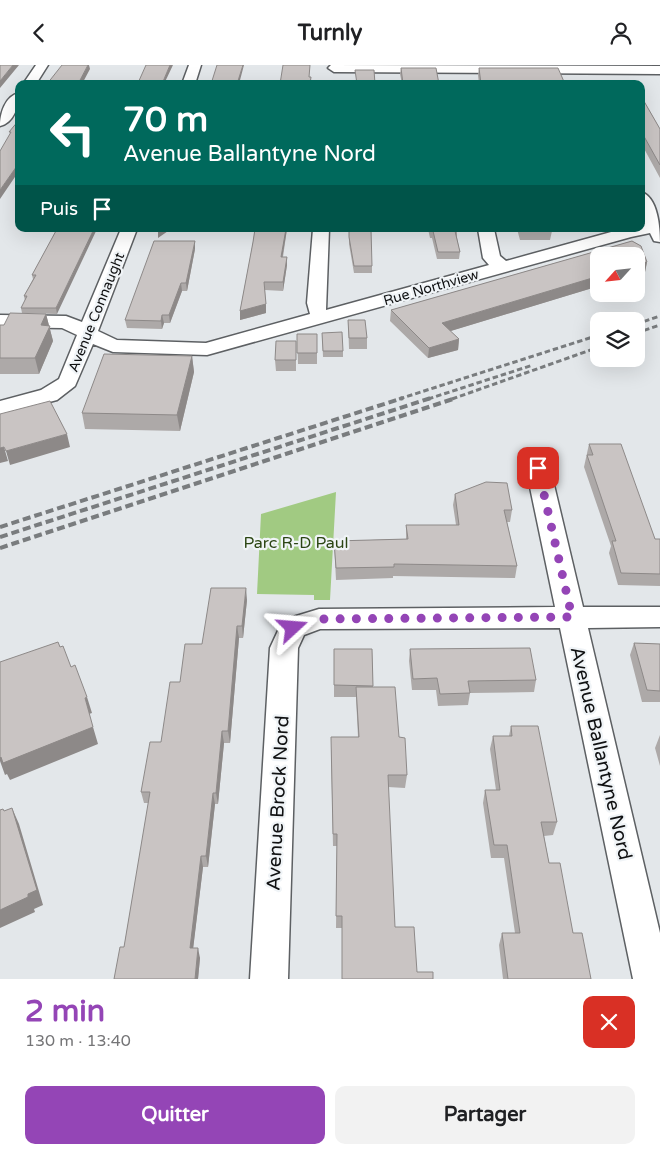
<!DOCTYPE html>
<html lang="fr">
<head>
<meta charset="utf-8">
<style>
  body { margin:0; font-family:"Varela Round",sans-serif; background:#f2f2f2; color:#202124; height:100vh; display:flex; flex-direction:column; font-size:19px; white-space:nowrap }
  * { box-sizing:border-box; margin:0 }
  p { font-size:16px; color:#757577 }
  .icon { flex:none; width:28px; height:28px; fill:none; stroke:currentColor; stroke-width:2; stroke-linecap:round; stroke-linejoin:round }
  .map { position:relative; height:914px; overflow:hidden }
  .sheet { display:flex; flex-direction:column; background:#fff; flex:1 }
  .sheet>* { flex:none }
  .top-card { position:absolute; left:15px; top:15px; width:630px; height:152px; border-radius:10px; box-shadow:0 5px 20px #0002; background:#00695c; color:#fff; overflow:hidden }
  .needle { width:32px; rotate:243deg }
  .tools { position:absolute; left:590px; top:182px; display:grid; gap:10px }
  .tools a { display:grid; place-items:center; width:55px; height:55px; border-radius:10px; background:#fff; box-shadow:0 5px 20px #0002; font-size:25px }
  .pin { position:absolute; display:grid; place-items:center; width:42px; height:42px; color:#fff; margin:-21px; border-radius:10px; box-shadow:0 2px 8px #0006 }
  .me { position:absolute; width:55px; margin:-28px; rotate:71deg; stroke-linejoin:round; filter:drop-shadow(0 0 4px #0008) }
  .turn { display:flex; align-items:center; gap:18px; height:105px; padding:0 25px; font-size:22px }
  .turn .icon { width:65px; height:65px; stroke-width:2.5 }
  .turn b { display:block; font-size:35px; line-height:42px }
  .then { display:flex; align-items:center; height:48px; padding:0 25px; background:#0003; gap:10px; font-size:19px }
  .round { display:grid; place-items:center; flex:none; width:52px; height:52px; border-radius:10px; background:#f2f2f2 }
  .head { display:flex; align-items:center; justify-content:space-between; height:85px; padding:0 25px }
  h1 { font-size:30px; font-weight:800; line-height:38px; color:#9445b6 }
  .cta { display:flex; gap:10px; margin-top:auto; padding:10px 25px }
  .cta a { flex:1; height:58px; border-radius:10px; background:#9445b6; color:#fff; font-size:20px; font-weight:800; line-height:58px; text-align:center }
  .cta a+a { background:#f2f2f2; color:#202124 }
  header { display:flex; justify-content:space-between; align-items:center; height:65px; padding:0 25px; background:#fff; font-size:22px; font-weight:800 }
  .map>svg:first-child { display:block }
  .green { fill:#a1ca82 }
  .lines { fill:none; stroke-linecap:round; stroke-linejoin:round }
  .minor-casing { stroke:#5d6063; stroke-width:3 }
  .minor { fill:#fff; fill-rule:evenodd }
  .rail-far1 { stroke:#797c7e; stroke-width:3; stroke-dasharray:5.5 3; stroke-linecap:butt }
  .rail { stroke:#797c7e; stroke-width:4; stroke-dasharray:8 4; stroke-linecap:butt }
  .wall { fill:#ada9a8 }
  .shaded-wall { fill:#8d8988 }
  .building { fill:#c9c4c3; stroke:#8d8988 }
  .route { stroke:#9445b6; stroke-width:9; stroke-dasharray:0 16.2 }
  .labels { text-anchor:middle; stroke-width:4.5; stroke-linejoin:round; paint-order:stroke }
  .far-street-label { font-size:14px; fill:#101112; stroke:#f0f4f7 }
  .park-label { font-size:16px; fill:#2b4513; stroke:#f0f4f7 }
  .near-street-label { font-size:19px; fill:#101112; stroke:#f0f4f7 }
</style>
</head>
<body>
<header><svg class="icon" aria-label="back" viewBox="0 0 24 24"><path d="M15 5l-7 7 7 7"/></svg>Turnly<svg class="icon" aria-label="person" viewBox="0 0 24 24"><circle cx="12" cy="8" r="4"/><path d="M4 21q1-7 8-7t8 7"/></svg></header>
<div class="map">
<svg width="660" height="914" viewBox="0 0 660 914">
  <rect width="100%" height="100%" fill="#e3e7ea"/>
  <path class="green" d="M 336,427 L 330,535 L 314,535 L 314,530 L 257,529 L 261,449 Z"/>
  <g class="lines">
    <g class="minor-casing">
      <path id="minor" d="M 36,0 L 48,0 L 36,19 L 23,19 Z
        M 189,0 L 201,0 L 195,19 L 182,19 Z
        M 331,0 L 660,1 L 660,9 L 334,7 L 328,3 Z
        M 19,28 C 19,40 14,58 0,61 C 0,49 5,31 19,28 Z
        M 641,127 C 658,132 660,163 660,177 L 654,176 L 650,168 L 631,172 L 207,290 L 113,287 L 93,279 L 75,321 L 57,335 L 0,350 L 0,336 L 41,325 L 59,314 L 77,270 L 62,263 L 0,262 L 0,250 L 66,251 L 82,257 L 121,164 L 137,164 L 98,266 L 117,275 L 206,278 L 310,249 L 307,238 L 313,164 L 329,164 L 326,245 L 489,200 L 483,193 L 478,164 L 494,164 L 500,191 L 506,196 L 622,164 L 641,164 L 641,160 L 645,159 L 641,150 Z
        M 538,395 L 546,398 L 550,403 L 583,542 L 660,542 L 660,562 L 588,563 L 660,868 L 660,914 L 633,914 L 560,563 L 320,564 L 304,570 L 298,583 L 288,914 L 250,914 L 270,583 L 283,555 L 319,544 L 555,542 L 526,403 L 530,398 Z"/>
    </g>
    <use href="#minor" class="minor"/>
    <path class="rail-far1" d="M 636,259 L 660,251
      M 636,268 L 660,260
      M 399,334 L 599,270
      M 428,334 L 533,300
      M 452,334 L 599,282"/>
    <path class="rail" d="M 0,462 L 403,333
      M 0,472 L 431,333
      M 0,483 L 456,333"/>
  </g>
  <path class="wall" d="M 401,3 L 439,19 L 402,19 L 400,9 Z
    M 479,3 L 565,19 L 479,19 L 478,10 Z
    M 641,31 L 660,64 L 660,113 L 641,78 Z
    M 57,164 L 57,249 L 22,248 L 21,243 L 25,236 L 24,231 L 33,214 L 32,210 Z
    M 255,164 L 287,164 L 283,192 L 287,192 L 287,200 L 283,226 L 265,225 L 266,248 L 240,255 L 240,246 L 253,177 Z
    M 349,164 L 372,201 L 372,208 L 354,208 L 349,179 Z
    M 428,164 L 457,164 L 457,173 L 460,187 L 459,194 L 437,194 L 432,173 L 430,173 Z
    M 517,164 L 551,164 L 552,166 L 550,175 L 520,175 Z
    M 632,176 L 641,181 L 647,197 L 645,207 L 636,209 L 636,191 L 599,191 L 599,221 L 450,266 L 459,274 L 458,285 L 428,293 L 390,256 L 391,245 Z
    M 195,184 L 187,226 L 182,226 L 170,258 L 164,258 L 162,264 L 127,263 L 125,255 Z
    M 46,249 L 53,276 L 39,309 L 0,309 L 0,260 L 4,260 Z
    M 348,255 L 367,273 L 367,284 L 349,284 Z
    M 322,268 L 343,286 L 343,292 L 323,292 Z
    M 297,269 L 317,269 L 317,299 L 298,299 Z
    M 296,276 L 296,306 L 276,306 L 275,295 Z
    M 192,291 L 194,307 L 180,366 L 85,364 L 82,348 Z
    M 589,379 L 655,474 L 660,474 L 660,521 L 618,520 L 609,488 L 611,481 L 584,402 Z
    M 455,429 L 512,445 L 510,457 L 507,457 L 517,501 L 515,513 L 393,511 L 393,513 L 336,515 L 334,476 L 406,474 L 406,460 L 456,460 L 453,440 Z
    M 247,535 L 243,573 L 239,573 L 230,678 L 224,678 L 218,739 L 215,739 L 208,802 L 203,802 L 193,883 L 200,893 L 198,914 L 114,914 L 124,882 L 149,738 L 144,738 L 141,727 L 161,677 L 180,617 L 202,579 Z
    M 634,578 L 660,579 L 660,637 L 642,637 L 630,590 Z
    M 334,584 L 372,584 L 373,622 L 399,672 L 407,710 L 405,723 L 388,722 L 342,914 L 342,863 L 336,863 L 337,781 L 333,781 L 331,685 L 358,672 L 356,632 L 334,632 Z
    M 410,584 L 536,615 L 534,627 L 470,628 L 468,640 L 438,641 L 436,625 L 412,625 L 409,596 Z
    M 511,661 L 557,757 L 553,770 L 544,771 L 549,798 L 573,868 L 591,914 L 503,914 L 499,880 L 502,868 L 515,868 L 504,793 L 491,793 L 483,738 L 485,725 L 496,725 L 490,684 L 493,671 L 509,671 Z
    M 660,670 L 660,701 L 655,683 Z"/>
  <path class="shaded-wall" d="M 13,0 L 19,0 L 0,23 L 0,16 Z
    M 88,0 L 89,0 L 90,4 L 82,19 L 78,19 Z
    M 170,0 L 173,0 L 164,19 L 162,19 Z
    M 243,0 L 244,0 L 239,19 L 237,19 Z
    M 19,98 L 19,106 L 0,134 L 0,125 Z
    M 94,164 L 97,164 L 57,249 L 56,243 Z
    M 162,164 L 171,164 L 158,173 L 158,167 Z
    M 286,164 L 287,164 L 281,200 L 281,192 Z
    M 195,176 L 195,184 L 187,226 L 186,218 Z
    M 287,192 L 287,200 L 283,226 L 283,217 Z
    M 647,197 L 645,207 L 636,209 L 636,200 Z
    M 599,211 L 599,221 L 441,269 L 442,258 Z
    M 181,218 L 182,226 L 170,258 L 169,250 Z
    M 266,239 L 266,248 L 240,255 L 240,246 Z
    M 46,249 L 53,276 L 39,309 L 35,293 L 41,260 Z
    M 162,250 L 164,258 L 162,264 L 161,256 Z
    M 459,274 L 458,285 L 428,293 L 429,283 Z
    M 192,291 L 194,307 L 180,366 L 177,350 Z
    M 67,369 L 70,382 L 10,400 L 6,386 Z
    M 4,382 L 8,396 L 0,398 L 0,383 Z
    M 246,523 L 247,535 L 243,573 L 242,561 Z
    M 237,561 L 239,573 L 230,678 L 228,666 Z
    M 87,632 L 92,648 L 89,649 L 85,633 Z
    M 93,662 L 98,679 L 10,715 L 7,709 L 5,710 L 0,696 L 0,693 Z
    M 222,666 L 224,678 L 218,739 L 216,728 Z
    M 213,728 L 215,739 L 208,802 L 206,791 Z
    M 12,743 L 19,759 L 43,840 L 34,844 L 35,847 L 0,863 L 0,845 L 28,829 Z
    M 201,791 L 203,802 L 192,893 L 190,883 Z
    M 198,883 L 200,893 L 198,914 L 195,914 Z"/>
  <path class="building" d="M 0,0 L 13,0 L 0,16 Z
    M 62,0 L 88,0 L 78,19 L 47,19 Z
    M 146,0 L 170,0 L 162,19 L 133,19 L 133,17 L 138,18 Z
    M 217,0 L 243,0 L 237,19 L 211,19 Z
    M 283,0 L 310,0 L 309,12 L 311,12 L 310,19 L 280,19 Z
    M 401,3 L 436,3 L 439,19 L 403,19 Z
    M 479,3 L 558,3 L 565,19 L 481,19 Z
    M 355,5 L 374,5 L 375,19 L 357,19 Z
    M 641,31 L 660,64 L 660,100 L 641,66 Z
    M 19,55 L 19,98 L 0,125 L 0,86 L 11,67 L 9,67 Z
    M 57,164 L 94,164 L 56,243 L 21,243 L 27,231 L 24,231 L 36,210 L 32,210 Z
    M 255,164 L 286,164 L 281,192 L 287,192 L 283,217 L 264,217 L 266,239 L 240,246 L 253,177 Z
    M 349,164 L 371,164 L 372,201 L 354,201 L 349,172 Z
    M 430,164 L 457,164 L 457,166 L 455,166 L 460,187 L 438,187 L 433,166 L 430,166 Z
    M 521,164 L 551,164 L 552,166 L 522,166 Z
    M 154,176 L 195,176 L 186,218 L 181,218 L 169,250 L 162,250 L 161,256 L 125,255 Z
    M 632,176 L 641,181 L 647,197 L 636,200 L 636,191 L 599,191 L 599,211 L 442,258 L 459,274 L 429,283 L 391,245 Z
    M 10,248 L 46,249 L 41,260 L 50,261 L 35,293 L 0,293 L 0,260 L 4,260 Z
    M 348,255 L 365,255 L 367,273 L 349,273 Z
    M 342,267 L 343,286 L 323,286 L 322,268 Z
    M 297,269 L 317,269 L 317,288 L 297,288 Z
    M 276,276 L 296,276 L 296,295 L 275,295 Z
    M 104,289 L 192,291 L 177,350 L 82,348 Z
    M 50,336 L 67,369 L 6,386 L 4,382 L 0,383 L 0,349 Z
    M 589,379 L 621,379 L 655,474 L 660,474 L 660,509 L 621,508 L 612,476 L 616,476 L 587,390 L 593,390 Z
    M 486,417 L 507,418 L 512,445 L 504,445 L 517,501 L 394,499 L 394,502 L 336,503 L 334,476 L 408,474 L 406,460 L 459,460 L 455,429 Z
    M 211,523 L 246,523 L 242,561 L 237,561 L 228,666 L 222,666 L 216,728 L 213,728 L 206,791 L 201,791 L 190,883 L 198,883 L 195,914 L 114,914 L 120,882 L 124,882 L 150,727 L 141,727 L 150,677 L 161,677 L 170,617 L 180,617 L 185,579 L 202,579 Z
    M 58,577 L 60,582 L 63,581 L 71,602 L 75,600 L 87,632 L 85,633 L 93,662 L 3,698 L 1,692 L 0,693 L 0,597 Z
    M 634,578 L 660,579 L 660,626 L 647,625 Z
    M 530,583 L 536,615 L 468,616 L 470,628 L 440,629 L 437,613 L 413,614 L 410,584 Z
    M 334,584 L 372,584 L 373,621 L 334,620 Z
    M 356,622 L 395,622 L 399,672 L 405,673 L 407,710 L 388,710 L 395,862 L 414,862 L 417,907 L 433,907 L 433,914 L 342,914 L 342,851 L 336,851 L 337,769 L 333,769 L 331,672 L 359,672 Z
    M 511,661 L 538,661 L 557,757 L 541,757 L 549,798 L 560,798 L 573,868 L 582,868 L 591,914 L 508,914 L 502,868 L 520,868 L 507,780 L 494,780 L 485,725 L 500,725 L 493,671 L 512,671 Z
    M 12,743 L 37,825 L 28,829 L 28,832 L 0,845 L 0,745 L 3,744 L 4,746 Z"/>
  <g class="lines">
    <path class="route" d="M 293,563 L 320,554 L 572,552 L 538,403"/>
  </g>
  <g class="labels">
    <g class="far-street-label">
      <text transform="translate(431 222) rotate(-16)" y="5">Rue Northview</text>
      <text transform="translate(96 247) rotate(-68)" y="5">Avenue Connaught</text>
    </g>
    <g class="park-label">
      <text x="296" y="483">Parc R-D Paul</text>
    </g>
    <g class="near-street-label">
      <text transform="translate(602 688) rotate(77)" y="7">Avenue Ballantyne Nord</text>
      <text transform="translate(277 738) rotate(-87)" y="7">Avenue Brock Nord</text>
    </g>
  </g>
</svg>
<div class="tools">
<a><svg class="needle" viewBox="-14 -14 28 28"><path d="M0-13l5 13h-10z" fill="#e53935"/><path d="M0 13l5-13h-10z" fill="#757577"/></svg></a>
<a><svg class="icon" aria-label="layers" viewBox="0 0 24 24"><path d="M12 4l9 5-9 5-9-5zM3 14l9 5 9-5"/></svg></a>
</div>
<div class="pin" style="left:538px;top:403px;background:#d93025"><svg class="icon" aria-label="arrive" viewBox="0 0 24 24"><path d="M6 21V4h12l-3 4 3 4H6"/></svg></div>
<svg class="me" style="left:293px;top:563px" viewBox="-20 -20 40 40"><path d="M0-17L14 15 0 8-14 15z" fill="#9445b6" stroke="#fff" stroke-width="4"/></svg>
<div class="top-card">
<div class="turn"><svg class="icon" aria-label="left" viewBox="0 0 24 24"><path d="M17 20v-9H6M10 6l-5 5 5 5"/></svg><div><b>70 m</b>Avenue Ballantyne Nord</div></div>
<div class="then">Puis<svg class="icon" aria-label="arrive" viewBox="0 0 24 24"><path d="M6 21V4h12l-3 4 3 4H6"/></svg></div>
</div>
</div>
<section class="sheet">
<div class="head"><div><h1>2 min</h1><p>130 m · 13:40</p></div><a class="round" style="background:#d93025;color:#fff"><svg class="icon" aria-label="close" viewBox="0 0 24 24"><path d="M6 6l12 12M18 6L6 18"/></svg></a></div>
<div class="cta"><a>Quitter</a><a>Partager</a></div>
</section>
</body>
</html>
